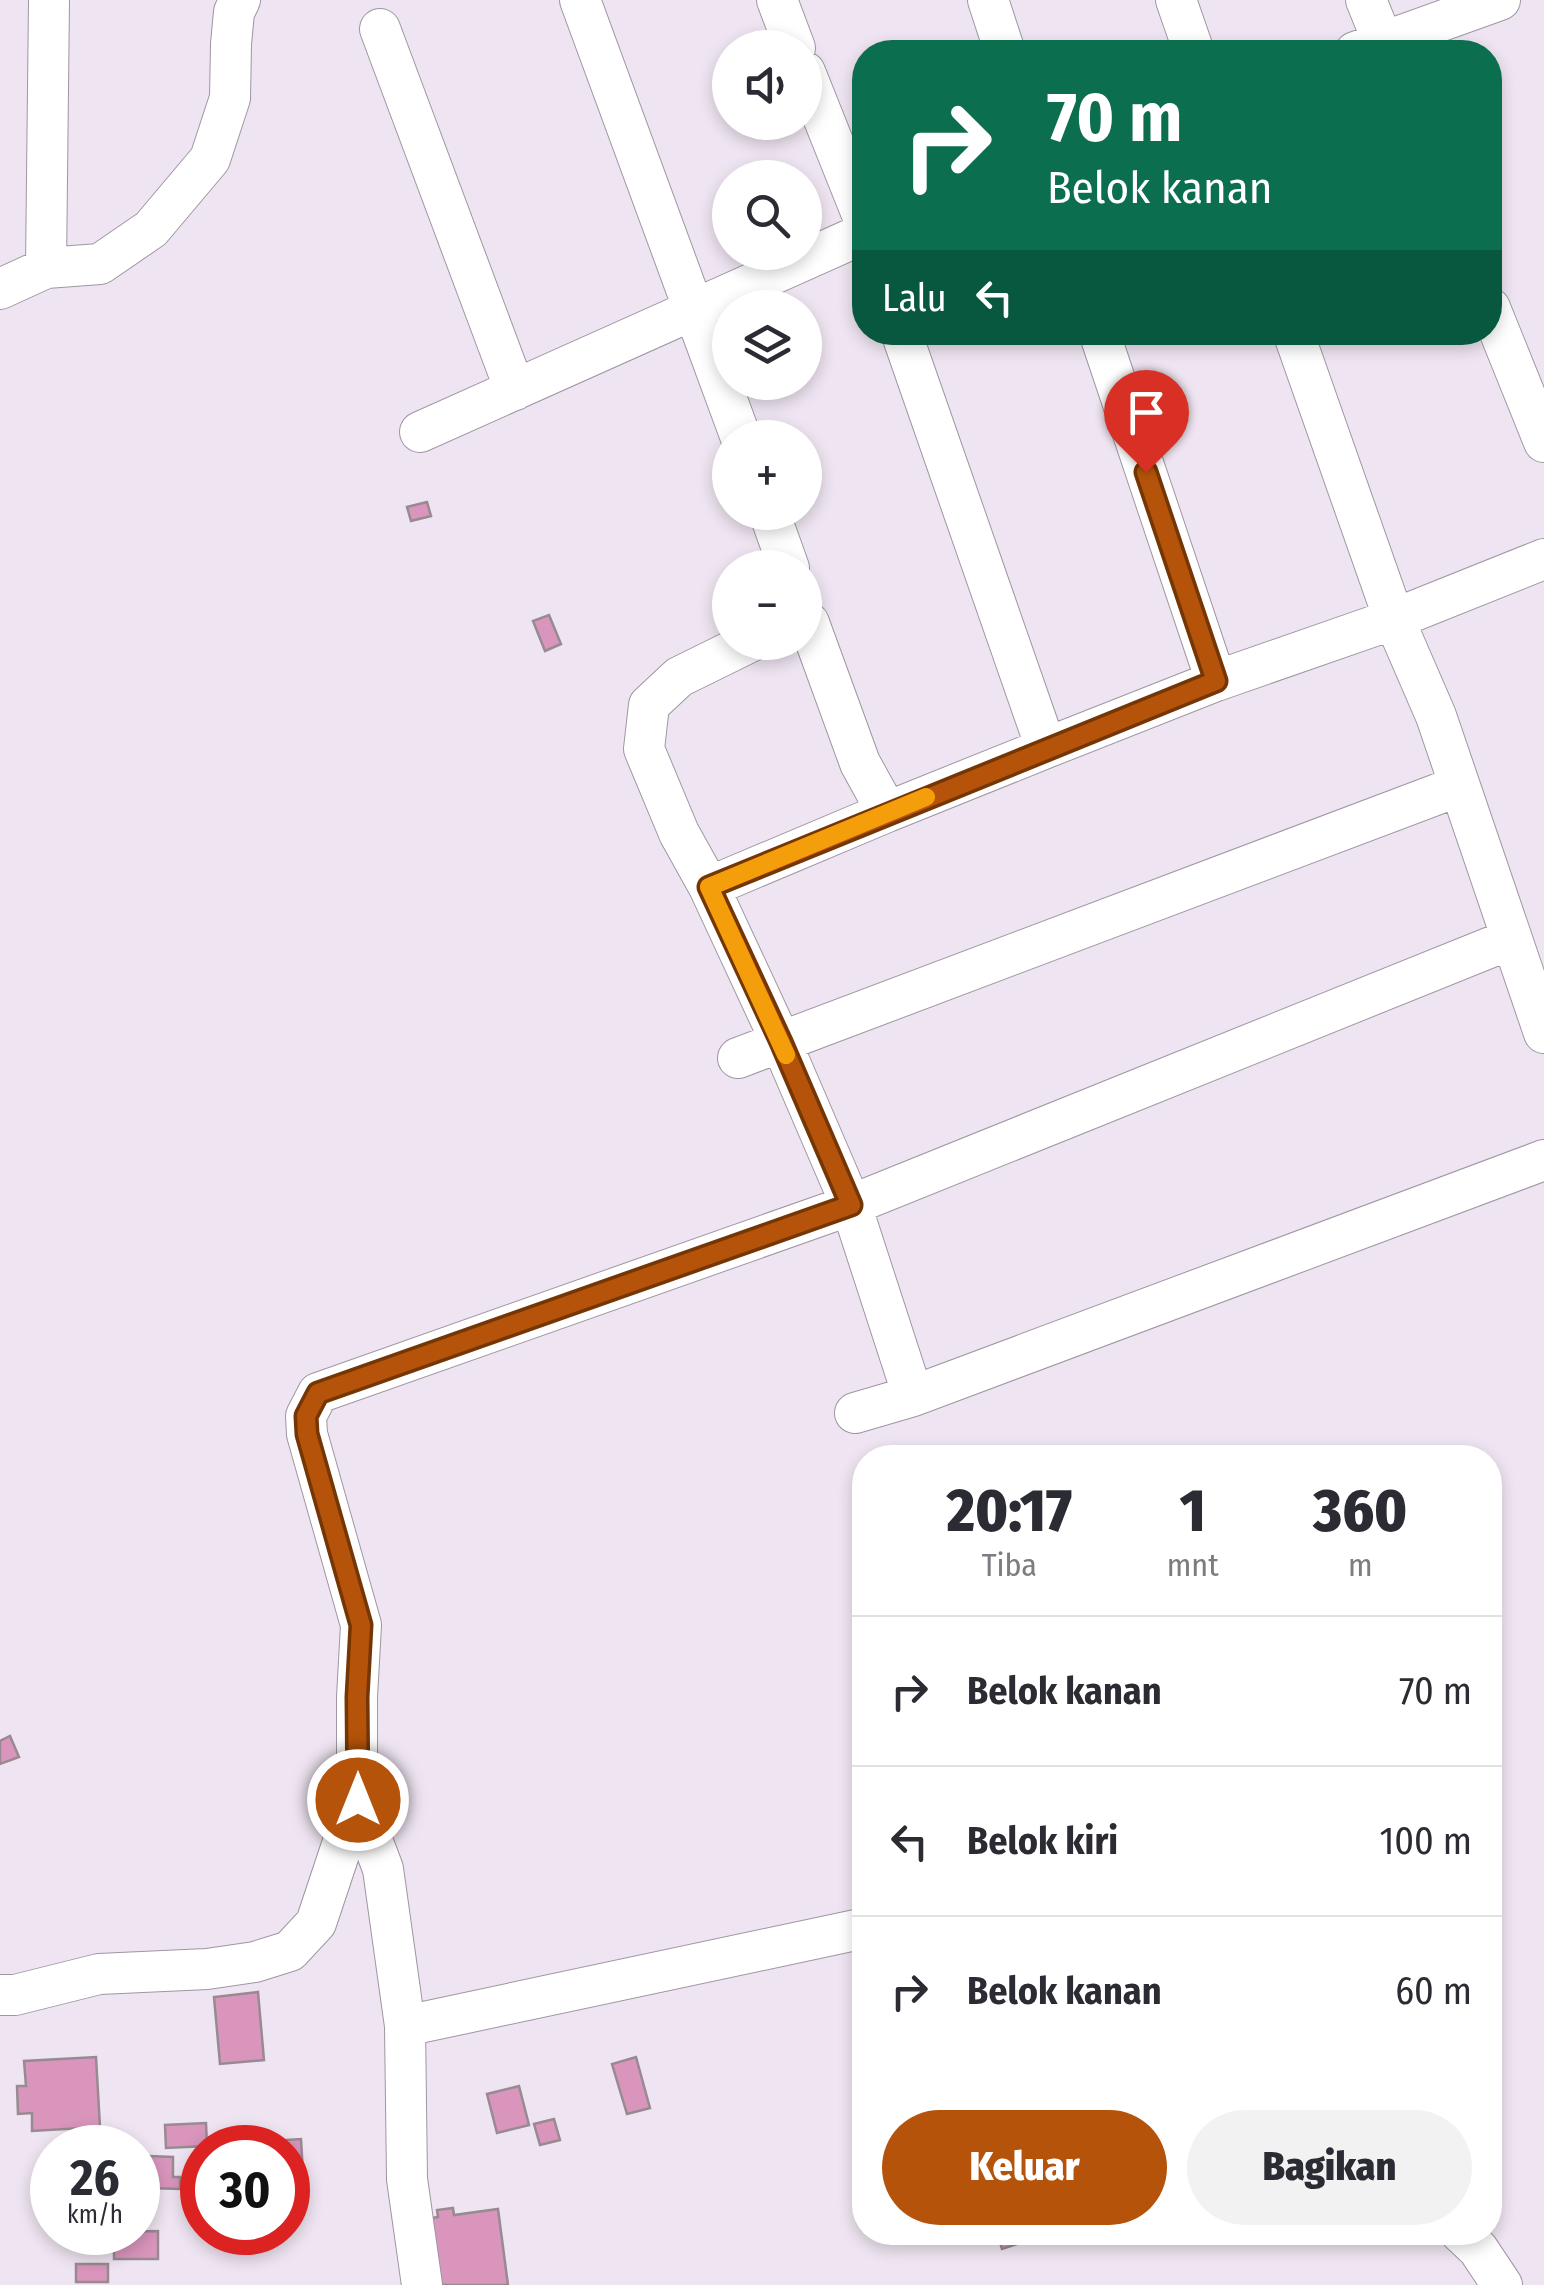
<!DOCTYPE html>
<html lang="id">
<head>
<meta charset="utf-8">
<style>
  body { margin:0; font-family:"Fira Sans Condensed",sans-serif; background:#f2f2f3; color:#2b2b33; height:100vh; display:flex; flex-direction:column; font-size:38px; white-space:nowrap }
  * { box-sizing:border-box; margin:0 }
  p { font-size:32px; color:#7c7c81 }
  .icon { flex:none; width:55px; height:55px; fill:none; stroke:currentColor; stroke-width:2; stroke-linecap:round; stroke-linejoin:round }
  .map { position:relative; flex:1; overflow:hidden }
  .side { position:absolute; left:852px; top:1445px; width:650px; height:800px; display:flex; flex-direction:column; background:#fff; border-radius:40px; box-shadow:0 5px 15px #0003 }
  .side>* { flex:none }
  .banner { position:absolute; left:852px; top:40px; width:650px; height:305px; border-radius:40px; box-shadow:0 5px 15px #0003; background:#0b6e4f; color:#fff; overflow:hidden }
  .buttons { position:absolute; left:712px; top:30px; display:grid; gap:20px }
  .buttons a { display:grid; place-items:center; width:110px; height:110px; border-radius:50%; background:#fff; box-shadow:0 5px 15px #0003; font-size:50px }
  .speed { position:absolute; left:30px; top:2125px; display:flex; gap:20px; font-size:50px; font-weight:700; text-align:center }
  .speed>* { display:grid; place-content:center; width:130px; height:130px; border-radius:50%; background:#fff; box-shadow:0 5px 15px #0003; line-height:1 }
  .speed small { font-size:25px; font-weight:400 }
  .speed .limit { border:15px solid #d22; background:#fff; color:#111 }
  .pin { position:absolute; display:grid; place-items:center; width:85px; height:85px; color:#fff; margin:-102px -42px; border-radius:50% 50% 50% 0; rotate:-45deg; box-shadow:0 0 10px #0007 }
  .pin .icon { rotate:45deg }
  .me { position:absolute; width:110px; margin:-55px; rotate:0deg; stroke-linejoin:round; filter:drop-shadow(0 0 8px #0008) }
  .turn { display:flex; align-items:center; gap:35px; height:210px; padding:0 30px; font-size:45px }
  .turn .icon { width:130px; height:130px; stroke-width:2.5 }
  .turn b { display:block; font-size:70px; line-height:85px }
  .then { display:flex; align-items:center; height:95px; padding:0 30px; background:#0003; gap:20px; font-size:38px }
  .eta { display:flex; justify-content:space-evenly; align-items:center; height:170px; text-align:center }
  .eta b { font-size:60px; font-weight:800; line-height:70px }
  .cta { display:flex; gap:20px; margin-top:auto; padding:20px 30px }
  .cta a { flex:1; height:115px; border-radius:60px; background:#b45309; color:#fff; font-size:40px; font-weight:800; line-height:115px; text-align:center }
  .cta a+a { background:#f2f2f3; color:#2b2b33 }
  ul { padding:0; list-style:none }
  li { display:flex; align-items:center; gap:30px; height:150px; padding:0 30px; border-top:2px solid #e1e1e2 }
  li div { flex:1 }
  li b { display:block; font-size:38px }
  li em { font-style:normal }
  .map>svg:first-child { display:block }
  .building { fill:#d995bc; stroke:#988a91; stroke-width:2.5 }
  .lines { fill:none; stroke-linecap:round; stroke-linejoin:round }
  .street-casing { stroke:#9f96a2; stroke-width:42 }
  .street { stroke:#fff; stroke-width:40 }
  .route-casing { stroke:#753606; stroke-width:25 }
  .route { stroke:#b45309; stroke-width:18 }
  .slow { stroke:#f59e0b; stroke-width:18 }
</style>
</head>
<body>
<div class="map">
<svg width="1544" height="2285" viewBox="0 0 1544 2285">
  <rect width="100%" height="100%" fill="#efe5f2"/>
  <path class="building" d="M 427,502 L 431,516 L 411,521 L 407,507 Z
    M 549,615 L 561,644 L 545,651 L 533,621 Z
    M 10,1736 L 19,1757 L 0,1764 L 0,1741 Z
    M 258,1992 L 264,2060 L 220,2064 L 214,1997 Z
    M 96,2057 L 100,2127 L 32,2131 L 32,2113 L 18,2114 L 17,2086 L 26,2086 L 24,2061 Z
    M 636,2057 L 650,2108 L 627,2114 L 612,2064 Z
    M 519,2086 L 529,2125 L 497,2133 L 487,2094 Z
    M 554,2119 L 560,2140 L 540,2145 L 534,2124 Z
    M 206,2123 L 207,2146 L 166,2148 L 165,2125 Z
    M 301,2139 L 303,2174 L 288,2175 L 288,2148 L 238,2148 L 237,2143 Z
    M 148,2156 L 173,2157 L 173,2177 L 180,2177 L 180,2189 L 148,2188 Z
    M 453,2208 L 454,2215 L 498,2209 L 508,2285 L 427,2285 L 418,2220 L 438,2217 L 437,2210 Z
    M 158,2231 L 158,2259 L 114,2259 L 114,2232 Z
    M 997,2232 L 1027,2232 L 1029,2240 L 1002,2249 Z
    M 76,2264 L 108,2264 L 108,2282 L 76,2282 Z"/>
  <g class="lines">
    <g class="street-casing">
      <path id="street" d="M 580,0 L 741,438
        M 777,0 L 795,48
        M 988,0 L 1005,52
        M 1176,0 L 1194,52
        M 1366,0 L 1387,52
        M 380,29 L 515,390
        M 1355,52 L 1500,0
        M 805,72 L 865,222
        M 46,268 L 49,0
        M 0,289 L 46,268 L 100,264 L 151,229 L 210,159 L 230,98 L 231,44 L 234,12 L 240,0
        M 1490,308 L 1544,442
        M 901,332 L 1046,748 L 1216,681 L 1394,619 L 1544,559
        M 1099,332 L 1216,681
        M 1293,332 L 1394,619 L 1436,716 L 1544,1033
        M 420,432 L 865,233
        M 769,512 L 789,568
        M 805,624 L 809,623 L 860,763 L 887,812 L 1046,748
        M 750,642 L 679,677 L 649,705 L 644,749 L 679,833 L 709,887 L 781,1042 L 851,1205 L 913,1396
        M 709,887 L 887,812
        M 738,1058 L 1459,786
        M 855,1413 L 913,1396 L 1544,1160
        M 357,1800 L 383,1869 L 405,2026 L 407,2179 L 422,2285
        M 0,1995 L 15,1995 L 99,1974 L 207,1969 L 255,1962 L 290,1951 L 316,1923 L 357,1800 L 357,1697 L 361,1625 L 307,1434 L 306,1416 L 318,1393 L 851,1205 L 1511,939
        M 405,2026 L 865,1928
        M 1460,2232 L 1478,2249 L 1502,2285"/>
    </g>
    <use href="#street" class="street"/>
  </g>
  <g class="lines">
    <g class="route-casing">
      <path id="route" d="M 358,1800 L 357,1697 L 361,1625 L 307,1434 L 306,1416 L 318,1393 L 851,1205 L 781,1042 L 709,887 L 1216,681 L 1146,472"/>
    </g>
    <use href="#route" class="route"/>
    <path class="slow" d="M 786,1055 L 709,887 L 926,797"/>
  </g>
</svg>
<div class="buttons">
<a><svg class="icon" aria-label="sound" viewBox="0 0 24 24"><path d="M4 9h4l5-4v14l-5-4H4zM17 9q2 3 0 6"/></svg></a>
<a><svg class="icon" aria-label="search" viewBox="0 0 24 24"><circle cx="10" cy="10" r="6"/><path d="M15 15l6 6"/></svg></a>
<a><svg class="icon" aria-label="layers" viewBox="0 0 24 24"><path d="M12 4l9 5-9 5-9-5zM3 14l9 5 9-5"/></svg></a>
<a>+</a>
<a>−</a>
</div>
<div class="speed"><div>26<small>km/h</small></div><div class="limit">30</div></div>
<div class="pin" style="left:1146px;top:472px;background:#d93025"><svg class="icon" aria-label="arrive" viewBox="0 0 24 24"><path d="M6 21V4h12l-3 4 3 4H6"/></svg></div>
<svg class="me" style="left:358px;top:1800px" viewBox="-20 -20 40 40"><circle r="17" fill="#b45309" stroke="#fff" stroke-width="3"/><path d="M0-11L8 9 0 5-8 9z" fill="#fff"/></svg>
<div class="banner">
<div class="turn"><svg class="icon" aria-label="right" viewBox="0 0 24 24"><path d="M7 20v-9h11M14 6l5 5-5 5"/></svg><div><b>70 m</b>Belok kanan</div></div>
<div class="then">Lalu<svg class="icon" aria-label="left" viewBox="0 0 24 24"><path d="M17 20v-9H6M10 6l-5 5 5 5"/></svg></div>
</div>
<section class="side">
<div class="eta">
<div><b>20:17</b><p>Tiba</p></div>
<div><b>1</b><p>mnt</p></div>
<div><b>360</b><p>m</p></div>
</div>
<ul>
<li><svg class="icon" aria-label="right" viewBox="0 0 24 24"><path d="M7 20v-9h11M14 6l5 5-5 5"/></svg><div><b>Belok kanan</b></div><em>70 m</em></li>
<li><svg class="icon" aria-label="left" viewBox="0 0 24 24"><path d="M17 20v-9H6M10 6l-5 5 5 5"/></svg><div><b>Belok kiri</b></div><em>100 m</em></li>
<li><svg class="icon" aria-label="right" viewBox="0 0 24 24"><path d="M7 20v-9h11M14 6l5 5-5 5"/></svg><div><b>Belok kanan</b></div><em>60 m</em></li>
</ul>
<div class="cta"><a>Keluar</a><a>Bagikan</a></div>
</section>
</div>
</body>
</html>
